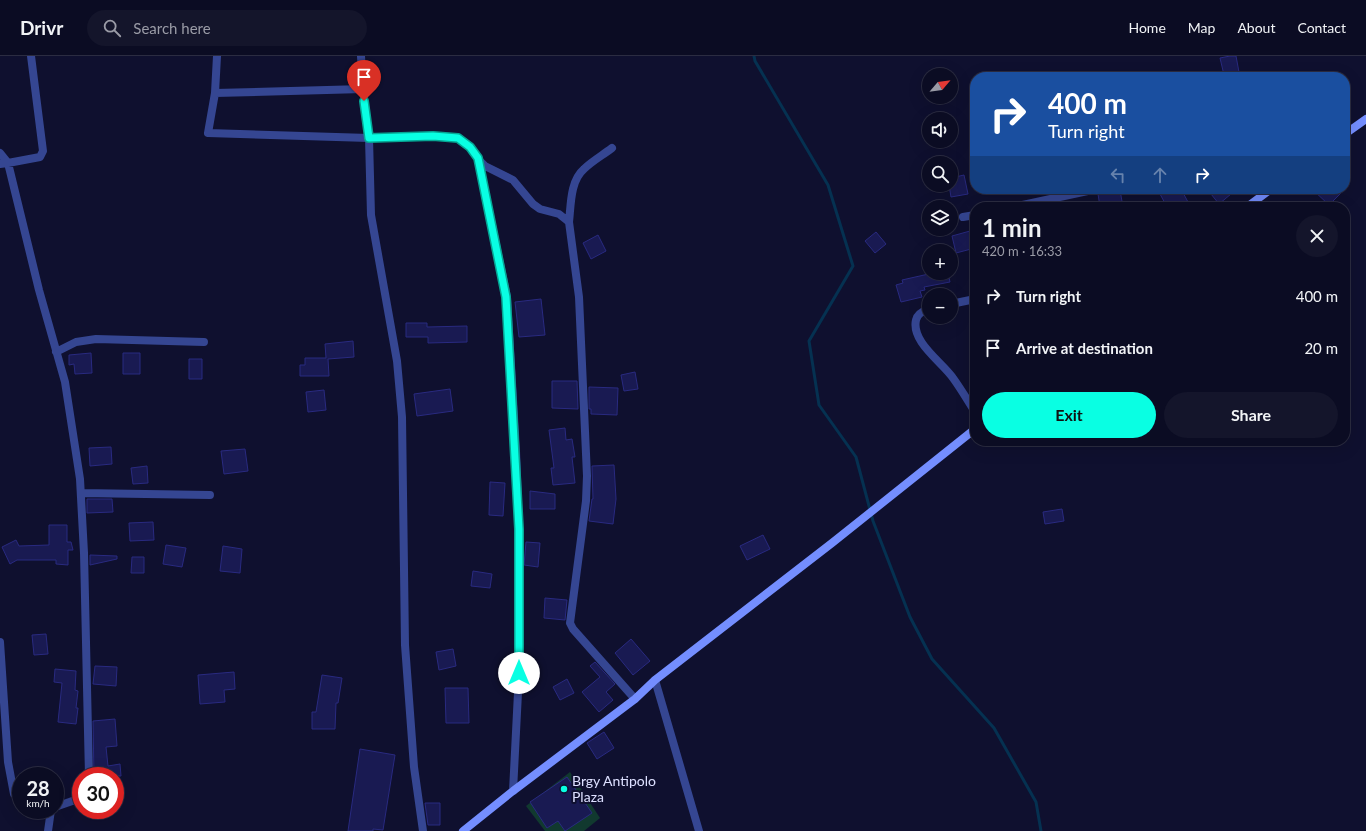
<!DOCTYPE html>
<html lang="en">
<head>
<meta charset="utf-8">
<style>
  body { margin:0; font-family:Lato,sans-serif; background:#14152b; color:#f1f3f6; height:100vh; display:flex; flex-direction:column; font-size:15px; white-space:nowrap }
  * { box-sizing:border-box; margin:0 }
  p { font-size:13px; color:#9a9ba6 }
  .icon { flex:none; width:22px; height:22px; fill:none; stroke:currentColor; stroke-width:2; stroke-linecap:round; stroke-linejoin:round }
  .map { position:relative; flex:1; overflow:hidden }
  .side { position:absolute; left:970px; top:146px; width:380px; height:244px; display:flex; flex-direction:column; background:#0b0c23; border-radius:16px; box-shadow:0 4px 16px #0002,0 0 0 1px #2b2c41 }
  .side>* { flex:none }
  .top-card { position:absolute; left:970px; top:16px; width:380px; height:122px; border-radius:16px; box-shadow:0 4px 16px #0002,0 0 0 1px #2b2c41; background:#1a4fa0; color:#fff; overflow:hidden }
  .needle { width:26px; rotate:61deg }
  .buttons { position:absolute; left:922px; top:12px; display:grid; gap:8px }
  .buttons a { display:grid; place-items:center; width:36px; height:36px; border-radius:50%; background:#0b0c23; box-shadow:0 4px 16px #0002,0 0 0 1px #2b2c41; font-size:20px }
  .speed { position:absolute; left:12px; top:711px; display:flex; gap:8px; font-size:20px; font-weight:700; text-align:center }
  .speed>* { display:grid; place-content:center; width:52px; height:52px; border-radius:50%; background:#0b0c23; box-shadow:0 4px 16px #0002,0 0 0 1px #2b2c41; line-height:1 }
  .speed small { font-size:10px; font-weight:400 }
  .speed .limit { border:6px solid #d22; background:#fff; color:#111 }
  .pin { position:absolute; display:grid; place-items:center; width:34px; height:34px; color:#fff; margin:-41px -17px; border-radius:50% 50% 50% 0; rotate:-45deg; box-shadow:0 0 4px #0007 }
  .pin .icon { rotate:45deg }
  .me { position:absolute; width:44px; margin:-22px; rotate:0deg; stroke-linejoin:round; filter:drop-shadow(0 0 3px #0008) }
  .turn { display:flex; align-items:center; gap:14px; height:84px; padding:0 12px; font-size:18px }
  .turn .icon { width:52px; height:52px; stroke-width:2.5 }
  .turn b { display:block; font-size:28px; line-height:34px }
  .lanes { display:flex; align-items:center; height:38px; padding:0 12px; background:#0003; justify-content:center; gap:20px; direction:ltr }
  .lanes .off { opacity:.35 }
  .round { display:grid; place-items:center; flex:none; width:42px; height:42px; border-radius:21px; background:#14152b }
  .head { display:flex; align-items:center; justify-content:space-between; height:68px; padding:0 12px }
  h1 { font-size:24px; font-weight:700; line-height:30px }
  .primary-button { display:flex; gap:8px; margin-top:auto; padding:8px 12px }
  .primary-button a { flex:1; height:46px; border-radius:24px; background:#09ffe3; color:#111; font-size:16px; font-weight:700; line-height:46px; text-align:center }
  .primary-button a+a { background:#14152b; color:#f1f3f6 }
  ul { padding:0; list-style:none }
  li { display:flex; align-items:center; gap:12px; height:52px; padding:0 12px }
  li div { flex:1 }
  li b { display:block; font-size:15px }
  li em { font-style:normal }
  header { display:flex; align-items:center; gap:24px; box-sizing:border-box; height:56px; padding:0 20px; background:#0b0c23; border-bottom:1px solid #2b2c41 }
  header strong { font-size:19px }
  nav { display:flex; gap:22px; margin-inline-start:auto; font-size:14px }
  .search { width:280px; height:36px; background:#14152b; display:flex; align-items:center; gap:10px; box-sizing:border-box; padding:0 14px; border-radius:22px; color:#9a9ba6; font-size:15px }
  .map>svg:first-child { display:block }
  .grass { fill:#11392f }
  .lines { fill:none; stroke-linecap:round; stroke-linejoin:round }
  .stream { stroke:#053151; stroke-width:3 }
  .building { fill:#191a52; stroke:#292a80 }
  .minor { stroke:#354692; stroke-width:8 }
  .secondary { stroke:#748eff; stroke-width:8 }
  .route-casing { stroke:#06a694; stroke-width:10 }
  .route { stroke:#09ffe3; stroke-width:7 }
  .poi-dot { fill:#09ffe3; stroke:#0f102f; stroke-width:1.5 }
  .labels { text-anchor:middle; stroke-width:4; stroke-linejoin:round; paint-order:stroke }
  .poi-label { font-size:14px; fill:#dde0ff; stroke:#0f102f; text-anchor:start }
</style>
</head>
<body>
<header>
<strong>Drivr</strong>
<div class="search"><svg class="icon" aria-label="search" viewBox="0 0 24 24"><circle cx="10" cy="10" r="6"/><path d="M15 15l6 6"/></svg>Search here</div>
<nav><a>Home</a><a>Map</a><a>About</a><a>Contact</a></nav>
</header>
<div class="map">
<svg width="1366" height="775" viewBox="0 0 1366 775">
  <rect width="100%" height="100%" fill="#0f102f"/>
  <path class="grass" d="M 570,716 L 600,762 L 584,775 L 545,775 L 526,750 Z"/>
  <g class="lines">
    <path class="stream" d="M 754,0 L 755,5 L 828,129 L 853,210 L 809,285 L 819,349 L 856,401 L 873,465 L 910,561 L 932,603 L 994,672 L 1036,746 L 1041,775"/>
  </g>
  <path class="building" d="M 1230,0 L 1236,0 L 1239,16 L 1224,19 L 1220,2 Z
    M 964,119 L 968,138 L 951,141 L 949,129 L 951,129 L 951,122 Z
    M 1168,133 L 1181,133 L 1188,146 L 1179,151 L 1167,151 L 1160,138 Z
    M 1207,133 L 1237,133 L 1219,148 Z
    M 1312,133 L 1345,133 L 1329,149 Z
    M 1120,134 L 1123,151 L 1100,151 L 1098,138 Z
    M 970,175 L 975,192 L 956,197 L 952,180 Z
    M 876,176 L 886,188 L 875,197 L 865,185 Z
    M 598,179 L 606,195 L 591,203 L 583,187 Z
    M 933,217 L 948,217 L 950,226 L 924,231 L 925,234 L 920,235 L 922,241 L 901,246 L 896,229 L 903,227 L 902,224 Z
    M 541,243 L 545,279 L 519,281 L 515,246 Z
    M 406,267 L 427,267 L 427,271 L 467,270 L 467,286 L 428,287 L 428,281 L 406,281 Z
    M 353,285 L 354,301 L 328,303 L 329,320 L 300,320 L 300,309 L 305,309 L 305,302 L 326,302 L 325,288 Z
    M 91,297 L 92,317 L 75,318 L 74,308 L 69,309 L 69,299 Z
    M 123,297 L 140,297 L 140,318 L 123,318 Z
    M 189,303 L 202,303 L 202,323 L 189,323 Z
    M 635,316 L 638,333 L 624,335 L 621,319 Z
    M 552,325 L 577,325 L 578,353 L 552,352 Z
    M 589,331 L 618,332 L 617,359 L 591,358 L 591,353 L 589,353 Z
    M 450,333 L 453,355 L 417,360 L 414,338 Z
    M 324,334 L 326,354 L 308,356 L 306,336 Z
    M 565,372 L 566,384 L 572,383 L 575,401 L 572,401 L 575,427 L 553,429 L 551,412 L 554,412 L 549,374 Z
    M 111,391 L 112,408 L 90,410 L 89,392 Z
    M 245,393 L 248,415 L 224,418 L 221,395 Z
    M 614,409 L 616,443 L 613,468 L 589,465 L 592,443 L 593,443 L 592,410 Z
    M 147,410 L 148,427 L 133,428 L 131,412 Z
    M 490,426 L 505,427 L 503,460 L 489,459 Z
    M 530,435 L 555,438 L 555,453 L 530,453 Z
    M 87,443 L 112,443 L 113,456 L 87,457 Z
    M 1062,453 L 1064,465 L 1045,468 L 1043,456 Z
    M 153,466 L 154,484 L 130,485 L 129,467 Z
    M 49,469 L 67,469 L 67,486 L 71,486 L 73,494 L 68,494 L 68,509 L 56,508 L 56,504 L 17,504 L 10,508 L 2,491 L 16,484 L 19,490 L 49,489 Z
    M 763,479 L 770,493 L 747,504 L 740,490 Z
    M 526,486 L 540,487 L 538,511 L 524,509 Z
    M 166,489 L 186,492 L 182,511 L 163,508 Z
    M 223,490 L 242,493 L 240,517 L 220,515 Z
    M 90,499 L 117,500 L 117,503 L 90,509 Z
    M 132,501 L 144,501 L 144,517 L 131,517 Z
    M 473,515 L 492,518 L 490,532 L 471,530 Z
    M 545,542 L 567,544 L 565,564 L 544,562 Z
    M 46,578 L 48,598 L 34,599 L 32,579 Z
    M 631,583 L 650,605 L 633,619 L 615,597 Z
    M 453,593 L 456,610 L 439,614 L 436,596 Z
    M 595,606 L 615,628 L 606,636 L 613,644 L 599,656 L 582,636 L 600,621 L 590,610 Z
    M 95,610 L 117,611 L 116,630 L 93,628 Z
    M 55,613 L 76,615 L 75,634 L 78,635 L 76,652 L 78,652 L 76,668 L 58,666 L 62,627 L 54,626 Z
    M 234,616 L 235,633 L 224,634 L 225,646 L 200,648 L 198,619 Z
    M 322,619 L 342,622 L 338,647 L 336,647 L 335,673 L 312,673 L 312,656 L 316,656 Z
    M 567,623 L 574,637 L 560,644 L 553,631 Z
    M 445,632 L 468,632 L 469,667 L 446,667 Z
    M 115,663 L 117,690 L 106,691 L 108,710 L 120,708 L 121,720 L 94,720 L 93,665 Z
    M 604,676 L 614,692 L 597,703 L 587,687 Z
    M 360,693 L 395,699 L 383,774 L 373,773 L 373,775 L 348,775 Z
    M 567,721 L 592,757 L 565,775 L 558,765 L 547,772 L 530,746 Z
    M 425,747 L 440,747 L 440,769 L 428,769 Z"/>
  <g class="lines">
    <path class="minor" d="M 217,0 L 215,37 L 208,77 L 369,82 L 433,80 L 458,82 L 470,91 L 478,102 L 507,241 L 516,395 L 519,473 L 519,617 L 513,735
      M 361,0 L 363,33 L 369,82 L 371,159 L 397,305 L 402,361 L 405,589 L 414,711 L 423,775
      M 215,37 L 363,33
      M 0,97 L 8,107 L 39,234 L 65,326 L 80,423 L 84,497 L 89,720
      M 478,103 L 485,110 L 513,124 L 533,148 L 540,153 L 559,158 L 569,166 C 571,149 570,125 584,113 C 592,105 603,99 612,92
      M 0,108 L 8,107 L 40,101 L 43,95 L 31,0
      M 1013,151 L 1097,133
      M 963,161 L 975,159
      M 569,166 L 579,241 L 587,420 L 586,445 L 570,567 L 573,573 L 635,643
      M 951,248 L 975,243
      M 929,253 C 923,255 917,258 916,264 C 911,286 942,306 953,322 C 961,333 968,345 975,356
      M 56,296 L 76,286 L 96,283 L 204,286
      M 81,437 L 210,439
      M 0,586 L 8,706 L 14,738 L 21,743
      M 655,624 L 699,775
      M 55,751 L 81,742
      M 48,775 L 51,754"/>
    <path class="secondary" d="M 1345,78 L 1366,63
      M 1247,151 L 1271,133
      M 463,775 L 513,735 L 635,643 L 655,624 L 832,487 L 975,373"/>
  </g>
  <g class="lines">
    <g class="route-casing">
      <path id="route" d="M 364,45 L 369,82 L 433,80 L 458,82 L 470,91 L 478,102 L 506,241 L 519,473 L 519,617"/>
    </g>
    <use href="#route" class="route"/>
  </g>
  <circle class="poi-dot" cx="564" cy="733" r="4"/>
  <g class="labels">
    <g class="poi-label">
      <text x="572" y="730">Brgy Antipolo<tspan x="572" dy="16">Plaza</tspan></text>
    </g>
  </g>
</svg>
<div class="buttons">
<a><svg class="needle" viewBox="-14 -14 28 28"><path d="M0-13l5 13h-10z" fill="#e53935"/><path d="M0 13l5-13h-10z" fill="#9a9ba6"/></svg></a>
<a><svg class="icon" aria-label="sound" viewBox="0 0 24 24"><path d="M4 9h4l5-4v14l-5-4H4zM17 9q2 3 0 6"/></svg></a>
<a><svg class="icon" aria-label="search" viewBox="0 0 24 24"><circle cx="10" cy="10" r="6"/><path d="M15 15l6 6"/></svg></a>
<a><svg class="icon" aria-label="layers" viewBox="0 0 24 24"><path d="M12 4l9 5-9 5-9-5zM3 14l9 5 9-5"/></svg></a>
<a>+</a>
<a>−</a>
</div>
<div class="speed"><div>28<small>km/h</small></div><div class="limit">30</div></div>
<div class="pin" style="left:364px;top:45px;background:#d93025"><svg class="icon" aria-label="arrive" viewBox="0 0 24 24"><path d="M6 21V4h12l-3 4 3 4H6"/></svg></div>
<svg class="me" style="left:519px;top:617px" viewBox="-20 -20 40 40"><circle r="19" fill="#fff"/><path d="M0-13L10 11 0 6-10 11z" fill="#09ffe3"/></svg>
<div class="top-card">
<div class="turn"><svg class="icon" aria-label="right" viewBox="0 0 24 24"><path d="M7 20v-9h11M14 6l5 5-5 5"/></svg><div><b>400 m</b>Turn right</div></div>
<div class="lanes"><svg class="icon off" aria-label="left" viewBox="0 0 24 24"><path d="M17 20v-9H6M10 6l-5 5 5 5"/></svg><svg class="icon off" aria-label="ahead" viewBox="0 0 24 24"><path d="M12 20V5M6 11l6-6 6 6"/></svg><svg class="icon" aria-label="right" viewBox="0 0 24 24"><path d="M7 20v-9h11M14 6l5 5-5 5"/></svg></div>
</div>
<section class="side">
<div class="head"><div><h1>1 min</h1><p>420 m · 16:33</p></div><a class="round"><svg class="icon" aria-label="close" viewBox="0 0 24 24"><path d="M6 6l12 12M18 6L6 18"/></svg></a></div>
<ul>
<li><svg class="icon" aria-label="right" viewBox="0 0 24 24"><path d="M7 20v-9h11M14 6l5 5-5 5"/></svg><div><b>Turn right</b></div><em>400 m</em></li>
<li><svg class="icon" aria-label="arrive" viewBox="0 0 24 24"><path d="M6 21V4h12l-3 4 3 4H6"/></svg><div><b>Arrive at destination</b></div><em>20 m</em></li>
</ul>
<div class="primary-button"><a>Exit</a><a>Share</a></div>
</section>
</div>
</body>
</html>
